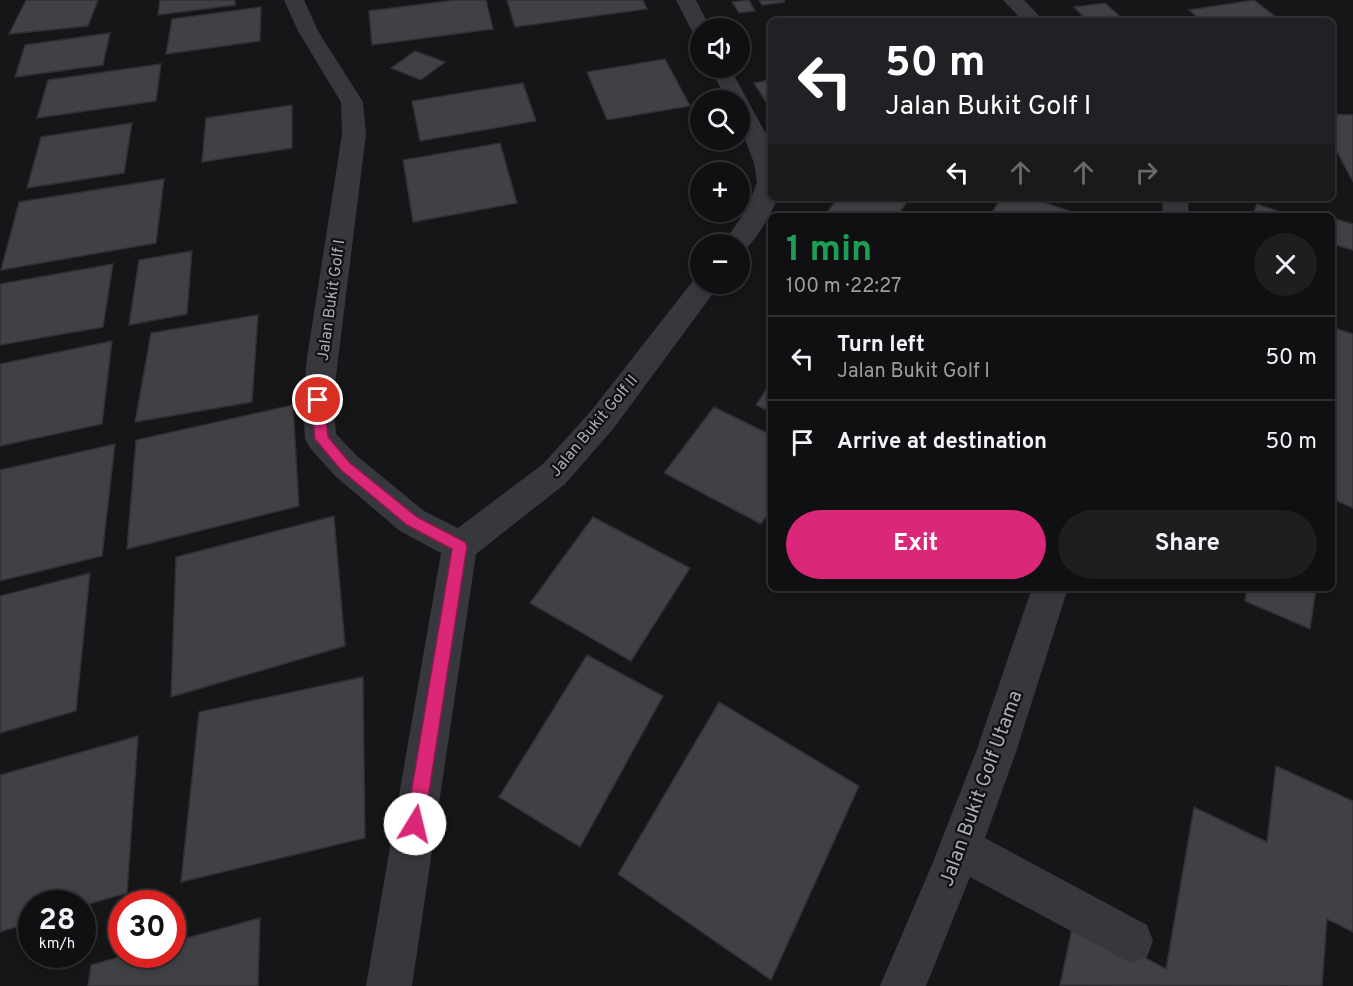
<!DOCTYPE html>
<html lang="en">
<head>
<meta charset="utf-8">
<style>
  body { margin:0; font-family:Overpass,sans-serif; background:#1e1e20; color:#f1f3f6; height:100vh; display:flex; flex-direction:column; font-size:22px; white-space:nowrap }
  * { box-sizing:border-box; margin:0 }
  p { font-size:20px; color:#9c9d9f }
  .icon { flex:none; width:33px; height:33px; fill:none; stroke:currentColor; stroke-width:2; stroke-linecap:round; stroke-linejoin:round }
  .map { position:relative; flex:1; overflow:hidden }
  .panel { position:absolute; left:768px; top:213px; width:567px; height:378px; display:flex; flex-direction:column; background:#101012; border-radius:9px; box-shadow:0 3px 9px #0003,0 0 0 2px #303032 }
  .panel>* { flex:none }
  .top-card { position:absolute; left:768px; top:18px; width:567px; height:183px; border-radius:9px; box-shadow:0 3px 9px #0003,0 0 0 2px #303032; background:#202124; color:#fff; overflow:hidden }
  .fabs { position:absolute; left:690px; top:18px; display:grid; gap:12px }
  .fabs a { display:grid; place-items:center; width:60px; height:60px; border-radius:50%; background:#101012; box-shadow:0 3px 9px #0003,0 0 0 2px #303032; font-size:30px }
  .speed { position:absolute; left:18px; top:890px; display:flex; gap:12px; font-size:30px; font-weight:700; text-align:center }
  .speed>* { display:grid; place-content:center; width:78px; height:78px; border-radius:50%; background:#101012; box-shadow:0 3px 9px #0003,0 0 0 2px #303032; line-height:1 }
  .speed small { font-size:15px; font-weight:400 }
  .speed .limit { border:9px solid #d22; background:#fff; color:#111 }
  .pin { position:absolute; display:grid; place-items:center; width:51px; height:51px; color:#fff; margin:-26px; border:3px solid #fff; border-radius:50%; box-shadow:0 2px 6px #0007 }
  .me { position:absolute; width:66px; margin:-33px; rotate:9deg; stroke-linejoin:round; filter:drop-shadow(0 0 4px #0008) }
  .turn { display:flex; align-items:center; gap:21px; height:126px; padding:0 18px; font-size:27px }
  .turn .icon { width:78px; height:78px; stroke-width:2.5 }
  .turn b { display:block; font-size:42px; line-height:51px }
  .lanes { display:flex; align-items:center; height:57px; padding:0 18px; background:#0003; justify-content:center; gap:30px; direction:ltr }
  .lanes .off { opacity:.35 }
  .round { display:grid; place-items:center; flex:none; width:63px; height:63px; border-radius:32px; background:#1e1e20 }
  .overview { display:flex; align-items:center; justify-content:space-between; height:102px; padding:0 18px }
  h1 { font-size:36px; font-weight:700; line-height:45px; color:#1e9e55 }
  .cta { display:flex; gap:12px; margin-top:auto; padding:12px 18px }
  .cta a { flex:1; height:69px; border-radius:36px; background:#db2777; color:#fff; font-size:24px; font-weight:700; line-height:69px; text-align:center }
  .cta a+a { background:#1e1e20; color:#f1f3f6 }
  ul { padding:0; list-style:none }
  li { display:flex; align-items:center; gap:18px; height:84px; padding:0 18px; border-top:2px solid #303032 }
  li div { flex:1 }
  li b { display:block; font-size:22px }
  li em { font-style:normal }
  .map>svg:first-child { display:block }
  .building { fill:#404145; stroke:#303034; stroke-width:1.5 }
  .lines { fill:none; stroke-linecap:round; stroke-linejoin:round }
  .minor { fill:#37383d; fill-rule:evenodd }
  .route { fill:#db2777; stroke:#8e194d; stroke-width:1.5 }
  .labels { text-anchor:middle; stroke-width:4.5; stroke-linejoin:round; paint-order:stroke }
  .street-label { font-size:16px; fill:#a8adb8; stroke:#111113 }
  .near-street-label { font-size:20px; fill:#a8adb8; stroke:#111113 }
</style>
</head>
<body>
<div class="map">
<svg width="1353" height="986" viewBox="0 0 1353 986">
  <rect width="100%" height="100%" fill="#161618"/>
  <path class="building" d="M 26,0 L 98,0 L 88,26 L 9,34 Z
    M 160,0 L 235,0 L 235,5 L 158,15 Z
    M 456,0 L 486,0 L 493,29 L 372,45 L 369,11 Z
    M 507,0 L 643,0 L 647,9 L 515,27 Z
    M 749,0 L 755,11 L 739,13 L 732,2 Z
    M 759,0 L 784,0 L 785,2 L 762,5 Z
    M 1254,0 L 1281,21 L 1202,21 L 1189,10 Z
    M 1105,3 L 1125,21 L 1088,21 L 1074,7 Z
    M 261,7 L 260,41 L 166,54 L 172,19 Z
    M 110,33 L 103,65 L 15,77 L 25,45 Z
    M 415,51 L 445,62 L 421,80 L 391,68 Z
    M 665,59 L 690,106 L 607,120 L 587,72 Z
    M 161,64 L 156,101 L 37,118 L 48,80 Z
    M 771,80 L 771,110 L 754,83 Z
    M 523,83 L 536,121 L 420,141 L 412,101 Z
    M 292,105 L 292,148 L 202,162 L 206,118 Z
    M 1332,114 L 1353,115 L 1353,182 L 1332,142 Z
    M 132,123 L 124,173 L 27,188 L 41,137 Z
    M 500,143 L 517,203 L 413,222 L 403,160 Z
    M 164,179 L 156,243 L 1,270 L 19,202 Z
    M 838,198 L 909,198 L 898,216 L 842,216 L 828,211 Z
    M 1001,198 L 1032,198 L 1083,216 L 990,216 Z
    M 1257,204 L 1293,216 L 1252,216 Z
    M 1336,219 L 1353,224 L 1353,250 L 1335,245 Z
    M 192,251 L 187,314 L 129,325 L 139,260 Z
    M 113,264 L 103,327 L 0,345 L 0,284 Z
    M 258,315 L 252,402 L 135,422 L 151,333 Z
    M 1332,327 L 1353,334 L 1353,508 L 1332,499 Z
    M 112,341 L 102,424 L 0,446 L 0,364 Z
    M 771,382 L 771,412 L 756,405 Z
    M 293,405 L 299,506 L 127,549 L 136,440 Z
    M 714,407 L 771,435 L 771,509 L 761,524 L 664,473 Z
    M 115,444 L 102,556 L 0,581 L 0,470 Z
    M 334,516 L 345,646 L 171,697 L 176,557 Z
    M 593,517 L 690,568 L 631,661 L 530,603 Z
    M 90,573 L 76,711 L 0,733 L 0,596 Z
    M 1247,588 L 1316,589 L 1310,629 L 1245,601 Z
    M 587,655 L 663,696 L 580,847 L 499,797 Z
    M 363,677 L 365,838 L 181,882 L 199,712 Z
    M 719,702 L 859,786 L 771,980 L 618,874 Z
    M 138,736 L 127,893 L 82,906 L 82,903 L 32,903 L 32,922 L 0,932 L 0,775 Z
    M 1276,766 L 1353,801 L 1353,932 L 1327,919 L 1322,986 L 1060,985 L 1074,919 L 1166,969 L 1194,807 L 1267,842 Z
    M 260,918 L 258,986 L 88,986 L 91,965 L 130,954 L 172,954 L 172,942 Z"/>
  <g class="lines">
    <path class="minor" d="M 284,0 L 304,0 L 318,31 L 363,102 L 366,134 L 333,400 L 336,434 L 357,456 L 424,511 L 458,528 L 543,464 L 591,411 L 696,277 L 700,276 L 700,284 L 720,284 L 613,429 L 565,484 L 476,554 L 412,986 L 366,986 L 441,553 L 400,531 L 335,476 L 310,448 L 305,439 L 303,400 L 307,358 L 342,134 L 341,102 L 298,31 Z
      M 676,0 L 696,0 L 710,28 L 700,28 L 700,35 L 693,33 Z
      M 1003,0 L 1024,0 L 1044,21 L 1023,21 Z
      M 710,68 L 730,68 L 771,143 L 771,198 L 778,198 C 772,211 753,248 740,252 L 740,244 L 723,244 L 748,207 L 757,182 L 754,163 L 740,126 L 740,100 L 727,100 Z
      M 1162,198 L 1188,198 L 1189,216 L 1163,216 Z
      M 1032,588 L 1068,588 L 1016,752 L 985,838 L 1147,925 L 1153,941 L 1147,957 L 1131,963 L 970,877 L 926,986 L 880,986 L 931,867 L 976,752 Z"/>
  </g>
  <path class="route" d="M 318,395 L 324,400 L 328,437 L 350,463 L 417,517 L 465,542 L 467,546 L 424,824 L 421,830 L 415,833 L 409,830 L 406,824 L 452,549 L 407,525 L 341,470 L 315,439 L 311,400 Z"/>
  <g class="labels">
    <g class="street-label">
      <text transform="translate(330 300) rotate(-82)" y="6">Jalan Bukit Golf I</text>
      <text transform="translate(593 425) rotate(-50)" y="6">Jalan Bukit Golf II</text>
    </g>
    <g class="near-street-label">
      <text transform="translate(980 788) rotate(-70)" y="7">Jalan Bukit Golf Utama</text>
    </g>
  </g>
</svg>
<div class="fabs">
<a><svg class="icon" aria-label="sound" viewBox="0 0 24 24"><path d="M4 9h4l5-4v14l-5-4H4zM17 9q2 3 0 6"/></svg></a>
<a><svg class="icon" aria-label="search" viewBox="0 0 24 24"><circle cx="10" cy="10" r="6"/><path d="M15 15l6 6"/></svg></a>
<a>+</a>
<a>−</a>
</div>
<div class="speed"><div>28<small>km/h</small></div><div class="limit">30</div></div>
<div class="pin" style="left:318px;top:400px;background:#d93025"><svg class="icon" aria-label="arrive" viewBox="0 0 24 24"><path d="M6 21V4h12l-3 4 3 4H6"/></svg></div>
<svg class="me" style="left:415px;top:824px" viewBox="-20 -20 40 40"><circle r="19" fill="#fff"/><path d="M0-13L10 11 0 6-10 11z" fill="#db2777"/></svg>
<div class="top-card">
<div class="turn"><svg class="icon" aria-label="left" viewBox="0 0 24 24"><path d="M17 20v-9H6M10 6l-5 5 5 5"/></svg><div><b>50 m</b>Jalan Bukit Golf I</div></div>
<div class="lanes"><svg class="icon" aria-label="left" viewBox="0 0 24 24"><path d="M17 20v-9H6M10 6l-5 5 5 5"/></svg><svg class="icon off" aria-label="ahead" viewBox="0 0 24 24"><path d="M12 20V5M6 11l6-6 6 6"/></svg><svg class="icon off" aria-label="ahead" viewBox="0 0 24 24"><path d="M12 20V5M6 11l6-6 6 6"/></svg><svg class="icon off" aria-label="right" viewBox="0 0 24 24"><path d="M7 20v-9h11M14 6l5 5-5 5"/></svg></div>
</div>
<section class="panel">
<div class="overview"><div><h1>1 min</h1><p>100 m · 22:27</p></div><a class="round"><svg class="icon" aria-label="close" viewBox="0 0 24 24"><path d="M6 6l12 12M18 6L6 18"/></svg></a></div>
<ul>
<li><svg class="icon" aria-label="left" viewBox="0 0 24 24"><path d="M17 20v-9H6M10 6l-5 5 5 5"/></svg><div><b>Turn left</b><p>Jalan Bukit Golf I</p></div><em>50 m</em></li>
<li><svg class="icon" aria-label="arrive" viewBox="0 0 24 24"><path d="M6 21V4h12l-3 4 3 4H6"/></svg><div><b>Arrive at destination</b></div><em>50 m</em></li>
</ul>
<div class="cta"><a>Exit</a><a>Share</a></div>
</section>
</div>
</body>
</html>
